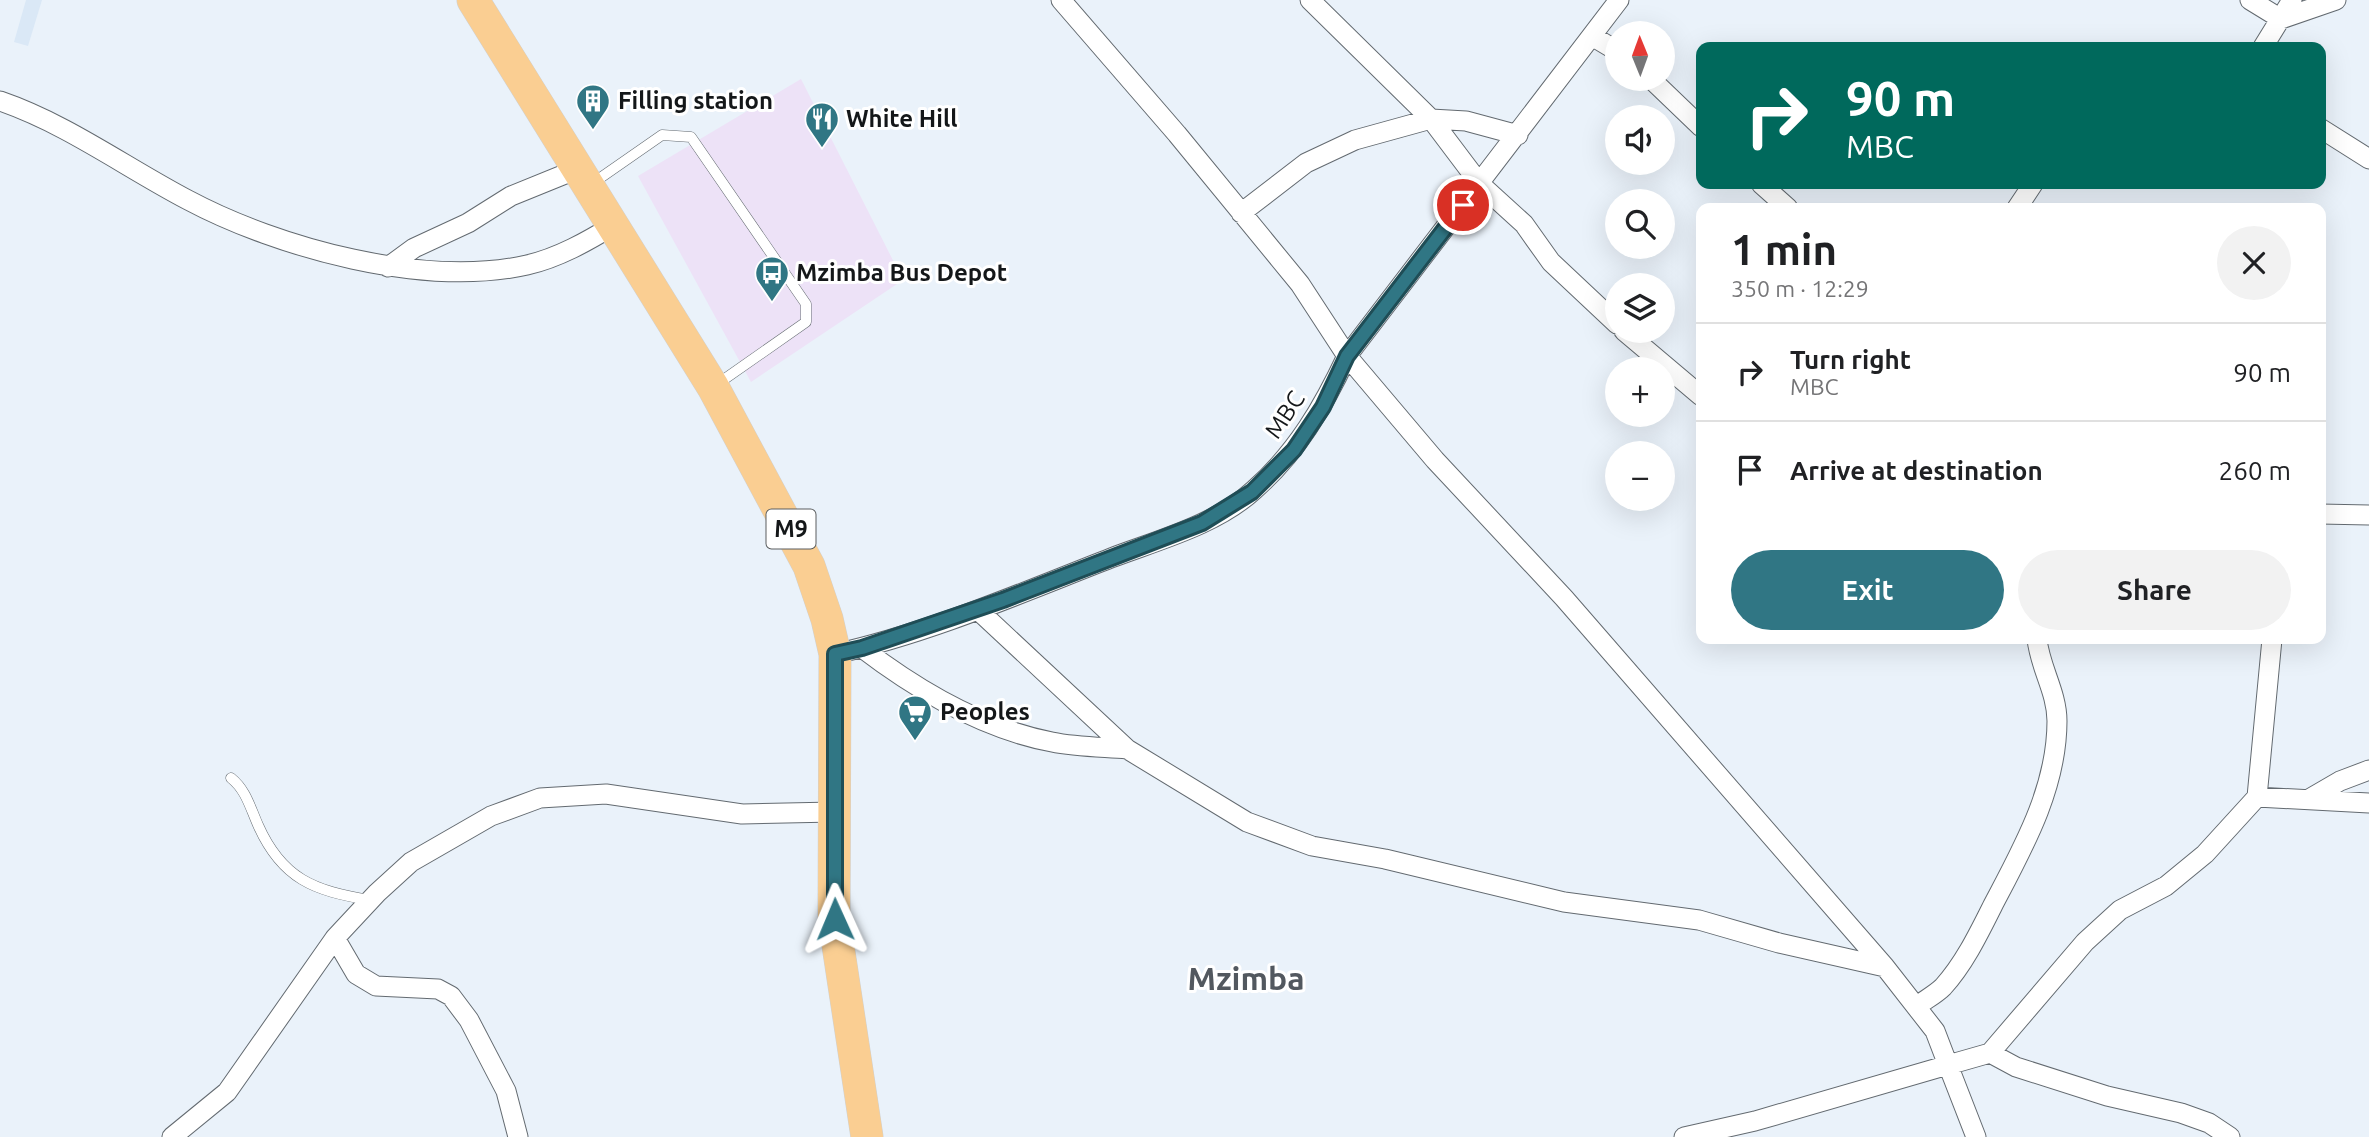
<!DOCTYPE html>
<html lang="en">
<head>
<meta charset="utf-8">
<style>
  body { margin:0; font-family:Ubuntu,sans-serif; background:#f2f2f2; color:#202124; height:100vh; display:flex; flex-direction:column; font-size:26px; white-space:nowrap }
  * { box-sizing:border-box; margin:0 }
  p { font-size:23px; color:#757577 }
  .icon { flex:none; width:38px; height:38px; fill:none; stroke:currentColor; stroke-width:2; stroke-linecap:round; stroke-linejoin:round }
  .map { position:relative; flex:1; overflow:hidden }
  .side { position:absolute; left:1696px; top:203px; width:630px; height:441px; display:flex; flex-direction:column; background:#fff; border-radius:14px; box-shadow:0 7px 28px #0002 }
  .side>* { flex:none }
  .top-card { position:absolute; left:1696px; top:42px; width:630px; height:147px; border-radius:14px; box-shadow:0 7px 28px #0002; background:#00695c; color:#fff; overflow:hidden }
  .needle { width:46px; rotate:359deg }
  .tools { position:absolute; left:1605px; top:21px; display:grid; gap:14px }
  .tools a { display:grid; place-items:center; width:70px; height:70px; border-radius:50%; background:#fff; box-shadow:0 7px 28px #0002; font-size:35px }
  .pin { position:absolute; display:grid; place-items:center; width:60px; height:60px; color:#fff; margin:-30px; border:4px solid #fff; border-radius:50%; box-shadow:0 2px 7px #0007 }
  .me { position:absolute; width:77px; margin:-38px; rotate:359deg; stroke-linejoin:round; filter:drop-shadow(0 0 5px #0008) }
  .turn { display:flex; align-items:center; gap:24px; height:147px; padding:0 35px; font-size:32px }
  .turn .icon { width:91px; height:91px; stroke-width:2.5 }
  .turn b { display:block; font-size:49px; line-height:60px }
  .round { display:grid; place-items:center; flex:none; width:74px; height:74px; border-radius:37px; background:#f2f2f2 }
  .overview { display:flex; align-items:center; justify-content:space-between; height:119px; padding:0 35px }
  h1 { font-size:42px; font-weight:600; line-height:52px }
  .button { display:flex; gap:14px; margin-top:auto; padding:14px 35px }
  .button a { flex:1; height:80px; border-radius:42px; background:#307684; color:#fff; font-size:28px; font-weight:600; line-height:80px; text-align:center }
  .button a+a { background:#f2f2f2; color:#202124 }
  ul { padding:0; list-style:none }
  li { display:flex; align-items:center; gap:21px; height:98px; padding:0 35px; border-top:2px solid #e0e0e0 }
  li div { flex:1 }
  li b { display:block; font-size:26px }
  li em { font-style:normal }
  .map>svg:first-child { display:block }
  .built { fill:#dae8f6 }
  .industrial { fill:#ede2f7 }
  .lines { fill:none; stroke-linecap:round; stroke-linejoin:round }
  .lane-casing { stroke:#636a70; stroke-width:11 }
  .street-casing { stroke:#636a70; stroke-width:21 }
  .primary-casing { stroke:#d0d1d1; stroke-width:33 }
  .lane { stroke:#fff; stroke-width:10 }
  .street { stroke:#fff; stroke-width:19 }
  .primary { stroke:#face92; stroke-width:32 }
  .route-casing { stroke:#1f4d56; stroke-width:18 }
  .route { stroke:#307684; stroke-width:12 }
  .labels { text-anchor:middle; stroke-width:6; stroke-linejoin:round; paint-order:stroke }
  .shield { fill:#fff; stroke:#5a5d5e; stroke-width:2 }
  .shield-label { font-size:23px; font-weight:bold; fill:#141719 }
  .poi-label { font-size:24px; font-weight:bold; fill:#141719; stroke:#fff; text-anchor:start }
  .street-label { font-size:24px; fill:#141719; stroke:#fff }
  .district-label { font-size:32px; font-weight:bold; fill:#52585f; stroke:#fff }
</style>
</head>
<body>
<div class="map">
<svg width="2369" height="1137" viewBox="0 0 2369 1137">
  <rect width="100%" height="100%" fill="#eaf2fa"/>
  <path class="built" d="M 26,0 L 42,0 L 28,46 L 14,42 Z"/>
  <path class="industrial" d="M 801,79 L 903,280 L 751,382 L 638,176 Z"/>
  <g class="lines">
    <g class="lane-casing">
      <path id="lane" d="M 593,183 L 662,135 L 691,137 L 806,304 L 806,322 L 716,385
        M 231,778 C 246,790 250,807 258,825 C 282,879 314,891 370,900"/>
    </g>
    <g class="street-casing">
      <path id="street" d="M 1061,0 L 1177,134 L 1300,284 L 1347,356 L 1435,460 L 1564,598 L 1885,967 L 1935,1031 L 1948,1065 L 1755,1121 L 1684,1137
        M 1310,0 L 1431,119 L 1480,184 L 1524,224 L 1551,262 L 1617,324
        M 2250,0 L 2281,19 L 2336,0
        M 1592,36 L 1617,51
        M 2263,47 L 2292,0
        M 1651,79 L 1701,127
        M 0,101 C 67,124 125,167 188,200 C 278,248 425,288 527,265 C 558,258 588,241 614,225
        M 2320,128 L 2369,159
        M 1761,184 L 1788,208
        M 2017,208 L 2033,184
        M 1241,213 L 1306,163 L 1355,140 L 1431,119 L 1466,121 L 1518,135
        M 388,267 L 414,248 L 468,223 L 511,196 L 580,168
        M 1624,331 L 1701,396
        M 2320,514 L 2369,515
        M 978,610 L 1127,749 L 1247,822 L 1312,846 L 1385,859 L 1564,902 L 1699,920 L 1779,943 L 1885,967
        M 862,648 C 917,690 983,729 1052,742 C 1076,747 1102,747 1127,749
        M 835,654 C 929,633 1021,593 1111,558 C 1158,540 1216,525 1254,490 C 1297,452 1323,407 1347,356 L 1619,0
        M 2257,797 L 2369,803
        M 2309,799 L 2340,781 L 2369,770
        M 335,938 L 356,974 L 376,986 L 438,989 L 451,996 L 469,1020 L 506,1091 L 518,1137
        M 1917,1006 C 1925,1000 1936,994 1943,987 C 1964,964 1979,933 1993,905 C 2023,848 2057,788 2057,721 C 2057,692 2040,668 2037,639
        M 1990,1053 L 2016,1067 L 2107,1096 L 2181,1113 L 2209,1123 L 2230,1137
        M 172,1137 L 227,1092 L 335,938 L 377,893 L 411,862 L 491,816 L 540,798 L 606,794 L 742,814 L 834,812
        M 1976,1137 L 1948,1065 L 1990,1053 L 2085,942 L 2120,910 L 2166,886 L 2205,854 L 2257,797 L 2272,639"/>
    </g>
    <g class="primary-casing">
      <path id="primary" d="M 473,0 L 713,387 L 809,566 L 827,619 L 835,654 L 834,919 L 867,1137"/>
    </g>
    <use href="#lane" class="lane"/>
    <use href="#street" class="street"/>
    <use href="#primary" class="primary"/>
  </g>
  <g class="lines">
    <g class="route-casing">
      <path id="route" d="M 835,919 L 835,654 L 862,648 L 1003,600 L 1202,523 L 1252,492 L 1294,450 L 1323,407 L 1347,356 L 1463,205"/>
    </g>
    <use href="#route" class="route"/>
  </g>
  <defs>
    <g id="building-pin" transform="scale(1.75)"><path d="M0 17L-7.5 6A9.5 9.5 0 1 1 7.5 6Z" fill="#307684" stroke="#fff"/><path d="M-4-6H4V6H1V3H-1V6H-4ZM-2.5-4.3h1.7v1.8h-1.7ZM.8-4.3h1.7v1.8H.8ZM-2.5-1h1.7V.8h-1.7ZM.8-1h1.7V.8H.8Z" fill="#fff"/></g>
    <g id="restaurant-pin" transform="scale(1.75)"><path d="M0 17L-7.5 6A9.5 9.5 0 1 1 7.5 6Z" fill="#307684" stroke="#fff"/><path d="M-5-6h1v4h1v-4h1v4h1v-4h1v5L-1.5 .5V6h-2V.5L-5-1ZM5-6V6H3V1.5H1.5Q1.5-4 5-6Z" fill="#fff"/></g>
    <g id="bus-pin" transform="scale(1.75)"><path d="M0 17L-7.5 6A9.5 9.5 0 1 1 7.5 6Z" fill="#307684" stroke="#fff"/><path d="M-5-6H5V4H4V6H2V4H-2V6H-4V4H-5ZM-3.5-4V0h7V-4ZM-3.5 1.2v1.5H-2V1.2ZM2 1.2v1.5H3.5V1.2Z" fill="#fff"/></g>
    <g id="supermarket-pin" transform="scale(1.75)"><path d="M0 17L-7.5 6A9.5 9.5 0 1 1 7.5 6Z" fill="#307684" stroke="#fff"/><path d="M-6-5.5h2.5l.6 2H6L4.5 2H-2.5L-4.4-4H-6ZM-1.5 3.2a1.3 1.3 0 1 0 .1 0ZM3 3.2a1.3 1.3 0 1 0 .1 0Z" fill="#fff"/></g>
  </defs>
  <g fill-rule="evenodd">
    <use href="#building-pin" x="593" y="101"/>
    <use href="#restaurant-pin" x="822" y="119"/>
    <use href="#bus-pin" x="772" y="273"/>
    <use href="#supermarket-pin" x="915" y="712"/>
  </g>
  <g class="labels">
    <rect class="shield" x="766.5" y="509.5" width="49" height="39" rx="5"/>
    <g class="shield-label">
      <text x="791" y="537">M9</text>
    </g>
    <g class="poi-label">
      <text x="618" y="109">Filling station</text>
      <text x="846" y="127">White Hill</text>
      <text x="796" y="281">Mzimba Bus Depot</text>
      <text x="940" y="720">Peoples</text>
    </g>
    <g class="street-label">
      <text transform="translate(1285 415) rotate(-56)" y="8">MBC</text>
    </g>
    <g class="district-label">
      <text x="1246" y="990">Mzimba</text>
    </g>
  </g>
</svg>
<div class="tools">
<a><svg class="needle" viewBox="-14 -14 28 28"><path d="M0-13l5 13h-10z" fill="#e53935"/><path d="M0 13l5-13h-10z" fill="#757577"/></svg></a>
<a><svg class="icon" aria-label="sound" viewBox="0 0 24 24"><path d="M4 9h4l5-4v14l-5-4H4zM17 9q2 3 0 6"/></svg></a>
<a><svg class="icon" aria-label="search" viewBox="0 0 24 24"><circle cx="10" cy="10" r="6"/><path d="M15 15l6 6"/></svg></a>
<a><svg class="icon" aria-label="layers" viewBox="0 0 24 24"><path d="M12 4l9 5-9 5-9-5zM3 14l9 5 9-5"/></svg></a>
<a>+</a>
<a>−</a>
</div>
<div class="pin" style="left:1463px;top:205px;background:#d93025"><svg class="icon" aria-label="arrive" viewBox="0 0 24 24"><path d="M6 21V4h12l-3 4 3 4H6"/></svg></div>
<svg class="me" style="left:835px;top:919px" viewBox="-20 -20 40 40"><path d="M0-17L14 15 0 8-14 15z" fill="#307684" stroke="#fff" stroke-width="4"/></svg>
<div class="top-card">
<div class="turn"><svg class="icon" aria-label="right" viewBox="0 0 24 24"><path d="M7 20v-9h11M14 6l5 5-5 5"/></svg><div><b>90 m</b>MBC</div></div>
</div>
<section class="side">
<div class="overview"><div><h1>1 min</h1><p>350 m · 12:29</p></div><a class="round"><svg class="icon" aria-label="close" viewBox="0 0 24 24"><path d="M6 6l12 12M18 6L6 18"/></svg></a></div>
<ul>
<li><svg class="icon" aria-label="right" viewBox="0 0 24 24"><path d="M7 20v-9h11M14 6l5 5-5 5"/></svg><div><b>Turn right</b><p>MBC</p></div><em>90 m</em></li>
<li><svg class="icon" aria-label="arrive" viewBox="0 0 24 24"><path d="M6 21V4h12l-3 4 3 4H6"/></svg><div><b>Arrive at destination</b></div><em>260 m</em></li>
</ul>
<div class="button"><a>Exit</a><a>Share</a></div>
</section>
</div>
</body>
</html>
